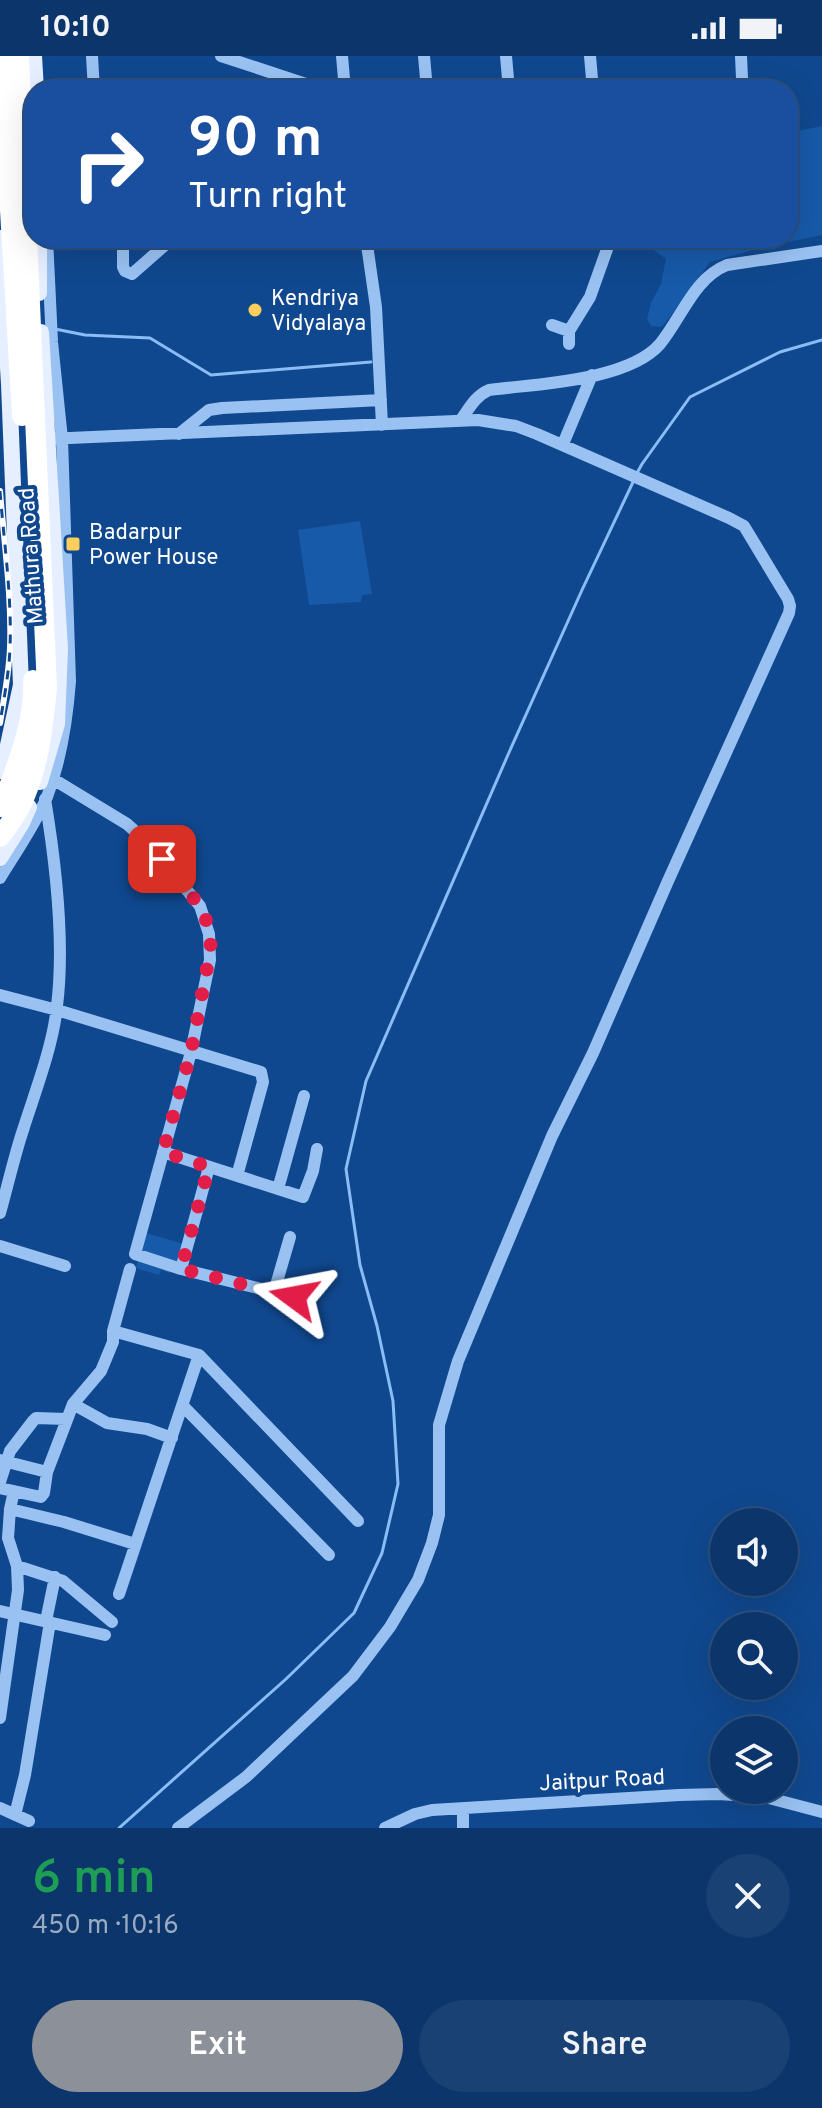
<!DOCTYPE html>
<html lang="en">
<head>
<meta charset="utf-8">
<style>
  body { margin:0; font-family:Overpass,sans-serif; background:#1a4173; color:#f1f3f6; height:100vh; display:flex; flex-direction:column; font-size:30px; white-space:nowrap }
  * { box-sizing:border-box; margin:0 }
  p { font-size:26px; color:#9aabc1 }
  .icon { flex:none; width:44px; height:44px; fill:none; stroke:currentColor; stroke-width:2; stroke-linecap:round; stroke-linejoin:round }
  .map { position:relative; height:1772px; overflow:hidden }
  .side { display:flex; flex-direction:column; background:#0c366b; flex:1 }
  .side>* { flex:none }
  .banner { position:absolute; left:24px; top:24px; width:774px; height:168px; border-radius:32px; box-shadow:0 8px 32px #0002,0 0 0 2px #2c507e; background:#1a4fa0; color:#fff; overflow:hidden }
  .controls { position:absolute; left:710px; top:1452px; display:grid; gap:16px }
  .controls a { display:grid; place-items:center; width:88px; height:88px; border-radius:50%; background:#0c366b; box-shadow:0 8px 32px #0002,0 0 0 2px #2c507e; font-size:40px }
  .pin { position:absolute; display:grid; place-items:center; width:68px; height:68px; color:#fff; margin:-34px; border-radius:16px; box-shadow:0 4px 12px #0006 }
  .me { position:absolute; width:88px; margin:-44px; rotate:283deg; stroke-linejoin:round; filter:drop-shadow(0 0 6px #0008) }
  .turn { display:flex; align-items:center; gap:28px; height:168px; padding:0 32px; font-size:36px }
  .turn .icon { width:104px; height:104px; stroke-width:2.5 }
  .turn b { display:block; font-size:56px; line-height:68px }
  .round { display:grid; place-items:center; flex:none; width:84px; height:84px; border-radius:42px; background:#1a4173 }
  .overview { display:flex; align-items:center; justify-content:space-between; height:136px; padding:0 32px }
  h1 { font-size:48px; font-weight:600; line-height:60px; color:#1e9e55 }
  .primary-button { display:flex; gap:16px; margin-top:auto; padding:16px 32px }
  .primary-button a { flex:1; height:92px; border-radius:48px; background:#8c9099; color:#fff; font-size:32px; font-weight:600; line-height:92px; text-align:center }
  .primary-button a+a { background:#1a4173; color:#f1f3f6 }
  .status { display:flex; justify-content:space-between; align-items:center; height:56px; padding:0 40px; background:#0c366b; direction:ltr }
  .status svg { height:22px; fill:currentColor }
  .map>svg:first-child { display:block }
  .green { fill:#175aa9 }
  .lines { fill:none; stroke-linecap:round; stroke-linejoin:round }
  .stream { stroke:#8abdf6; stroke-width:3 }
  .minor { stroke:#99c2f3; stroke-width:12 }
  .major { stroke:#e5efff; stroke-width:16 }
  .rail-casing { stroke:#fff; stroke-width:6 }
  .rail { stroke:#10488f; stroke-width:3; stroke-dasharray:9; stroke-linecap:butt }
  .highway-bridge { stroke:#fff; stroke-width:20 }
  .route { stroke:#e11d48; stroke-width:14; stroke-dasharray:0 25.2 }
  .poi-dot { fill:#ffce5b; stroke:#10488f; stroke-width:3 }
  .labels { text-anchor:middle; stroke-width:8; stroke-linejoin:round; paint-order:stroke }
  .poi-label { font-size:22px; fill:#fff; stroke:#10488f; text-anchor:start }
  .street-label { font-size:22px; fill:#fff; stroke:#10488f }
</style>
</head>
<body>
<div class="status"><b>10:10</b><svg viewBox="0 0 49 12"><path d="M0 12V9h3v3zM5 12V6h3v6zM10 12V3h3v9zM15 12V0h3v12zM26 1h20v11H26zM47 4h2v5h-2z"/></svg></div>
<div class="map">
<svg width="822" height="1772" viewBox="0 0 822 1772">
  <rect width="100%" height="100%" fill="#10488f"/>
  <path class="green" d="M 822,70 L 822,179 L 756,193 L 710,206 L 666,266 L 661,271 L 651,270 L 647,263 L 651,247 L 661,228 L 666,203 L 654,194 L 663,182 L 788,182 L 788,77 Z
    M 360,465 L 372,538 L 362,539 L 361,546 L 309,549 L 298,474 Z
    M 146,1177 L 191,1190 L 170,1217 L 161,1214 L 159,1219 L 136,1212 Z"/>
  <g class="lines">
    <path class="stream" d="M 55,273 L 85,279 L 150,282 L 211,319 L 371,306
      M 637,417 L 642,408 L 690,341 L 780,296 L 822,284
      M 119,1772 L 286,1623 L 354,1557 L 382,1497 L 398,1428 L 393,1345 L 377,1270 L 360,1209 L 346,1113 L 366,1025 L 507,701 L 582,534 L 634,424"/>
    <path class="minor" d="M 92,0 L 94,34
      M 221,0 L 324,34
      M 342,0 L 345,34
      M 424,0 L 427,34
      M 506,0 L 509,34
      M 590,0 L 593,34
      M 741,0 L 742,22
      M 123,182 L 123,211 L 125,215 L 132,218 L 173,182
      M 366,182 L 376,251 L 382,369
      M 552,269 L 569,275
      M 569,288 L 569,275 L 590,241 L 611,182
      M 460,365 C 469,353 475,340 489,334 C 535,328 628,325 660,288 C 682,261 694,222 727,209 L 822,195
      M 179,378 L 209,354 L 222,352 L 381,344
      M 47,383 L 478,364 L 516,370 L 537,378 L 729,462 L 744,470 L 788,543 L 790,550 L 789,557 L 668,825 L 593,997 L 552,1080 L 458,1305 L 439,1369 L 439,1459 L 432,1487 L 418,1524 L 390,1571 L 353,1620 L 246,1721 L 178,1772
      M 563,388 L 592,319
      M 53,723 L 127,768 L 147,786 L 200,850 L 209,878 L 210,904 L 191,996 L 135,1198 L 181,1213 L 294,1241
      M 0,822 C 16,796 35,769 47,741 C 61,704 67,665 70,625 L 62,383 L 52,286 L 47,182
      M 0,939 L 57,954 L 261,1016 L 263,1026 L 237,1120
      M 163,1096 L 303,1141 L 313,1115 L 317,1093
      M 278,1133 L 304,1040
      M 0,1157 C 8,1129 14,1101 23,1074 C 35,1036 53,990 57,950 C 65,885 56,809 45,743
      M 0,1190 L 65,1210
      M 181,1213 L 209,1111
      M 274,1236 L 290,1181
      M 113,1275 L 199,1299 L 358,1465
      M 73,1348 L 107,1367 L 147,1373 L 172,1382
      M 183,1350 L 329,1499
      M 0,1404 L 47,1416 L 73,1348 L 101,1315 L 113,1286 L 113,1275 L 130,1213
      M 0,1426 L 10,1395 L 33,1365 L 36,1362 L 66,1363
      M 0,1432 L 41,1441 L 44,1437 L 47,1416
      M 10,1453 L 64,1466 L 135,1488
      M 17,1510 L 63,1525 L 112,1566
      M 119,1538 L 199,1299
      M 0,1555 L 105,1579
      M 46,1565 L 55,1521
      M 0,1662 L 18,1534 L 17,1510 L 8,1482 L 10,1453 L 14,1435
      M 0,1752 L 29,1765
      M 15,1759 L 25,1719 L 50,1566
      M 385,1772 L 415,1758 L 432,1754 L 679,1739 L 718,1738 L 765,1741 L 822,1756
      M 463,1772 L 463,1757"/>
    <path class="major" d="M 34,0 L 36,34
      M 0,182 L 9,328 L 21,629 L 5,703 L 0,715
      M 39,182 L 39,237
      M 40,726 L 57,668 L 60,593 L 41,276
      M 0,802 L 22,767 L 29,751"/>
    <g class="rail-casing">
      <path id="rail" d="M 0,435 C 4,487 12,540 10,592 C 9,617 4,642 0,667"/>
    </g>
    <use href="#rail" class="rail"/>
    <path class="highway-bridge" d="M 1,0 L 22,360
      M 0,751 L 4,744 C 18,706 35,665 33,624
      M 0,781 C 7,771 16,760 21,749 C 39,711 43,673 47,632 L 19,0"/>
  </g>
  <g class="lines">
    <path class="route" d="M 162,803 L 200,850 L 206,864 L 211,891 L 191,996 L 163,1096 L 209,1111 L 181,1213 L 294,1241"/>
  </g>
  <g class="poi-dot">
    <circle cx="255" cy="254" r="8"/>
    <rect x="65" y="480" width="16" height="16" rx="4"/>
  </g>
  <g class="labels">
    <g class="poi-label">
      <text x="271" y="249">Kendriya<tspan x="271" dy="25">Vidyalaya</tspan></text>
      <text x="89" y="483">Badarpur<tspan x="89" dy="25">Power House</tspan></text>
    </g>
    <g class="street-label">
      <text transform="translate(30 500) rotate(-94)" y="8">Mathura Road</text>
      <text transform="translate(602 1723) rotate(-3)" y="8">Jaitpur Road</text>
    </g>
  </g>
</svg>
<div class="controls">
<a><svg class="icon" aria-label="sound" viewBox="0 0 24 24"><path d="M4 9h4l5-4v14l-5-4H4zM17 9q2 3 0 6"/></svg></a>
<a><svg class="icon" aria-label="search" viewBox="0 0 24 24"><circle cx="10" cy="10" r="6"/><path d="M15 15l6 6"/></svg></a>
<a><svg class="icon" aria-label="layers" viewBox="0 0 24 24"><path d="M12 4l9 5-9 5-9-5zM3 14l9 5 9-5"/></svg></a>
</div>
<div class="pin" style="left:162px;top:803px;background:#d93025"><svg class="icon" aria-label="arrive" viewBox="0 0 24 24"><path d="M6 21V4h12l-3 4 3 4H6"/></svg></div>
<svg class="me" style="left:294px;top:1241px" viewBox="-20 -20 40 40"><path d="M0-17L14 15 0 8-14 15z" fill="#e11d48" stroke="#fff" stroke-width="4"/></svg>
<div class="banner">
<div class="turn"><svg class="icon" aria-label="right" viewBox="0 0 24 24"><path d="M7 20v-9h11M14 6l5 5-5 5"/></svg><div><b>90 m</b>Turn right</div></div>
</div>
</div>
<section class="side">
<div class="overview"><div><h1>6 min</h1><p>450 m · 10:16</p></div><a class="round"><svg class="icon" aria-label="close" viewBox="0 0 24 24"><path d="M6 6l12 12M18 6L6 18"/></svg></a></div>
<div class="primary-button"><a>Exit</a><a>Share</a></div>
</section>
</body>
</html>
